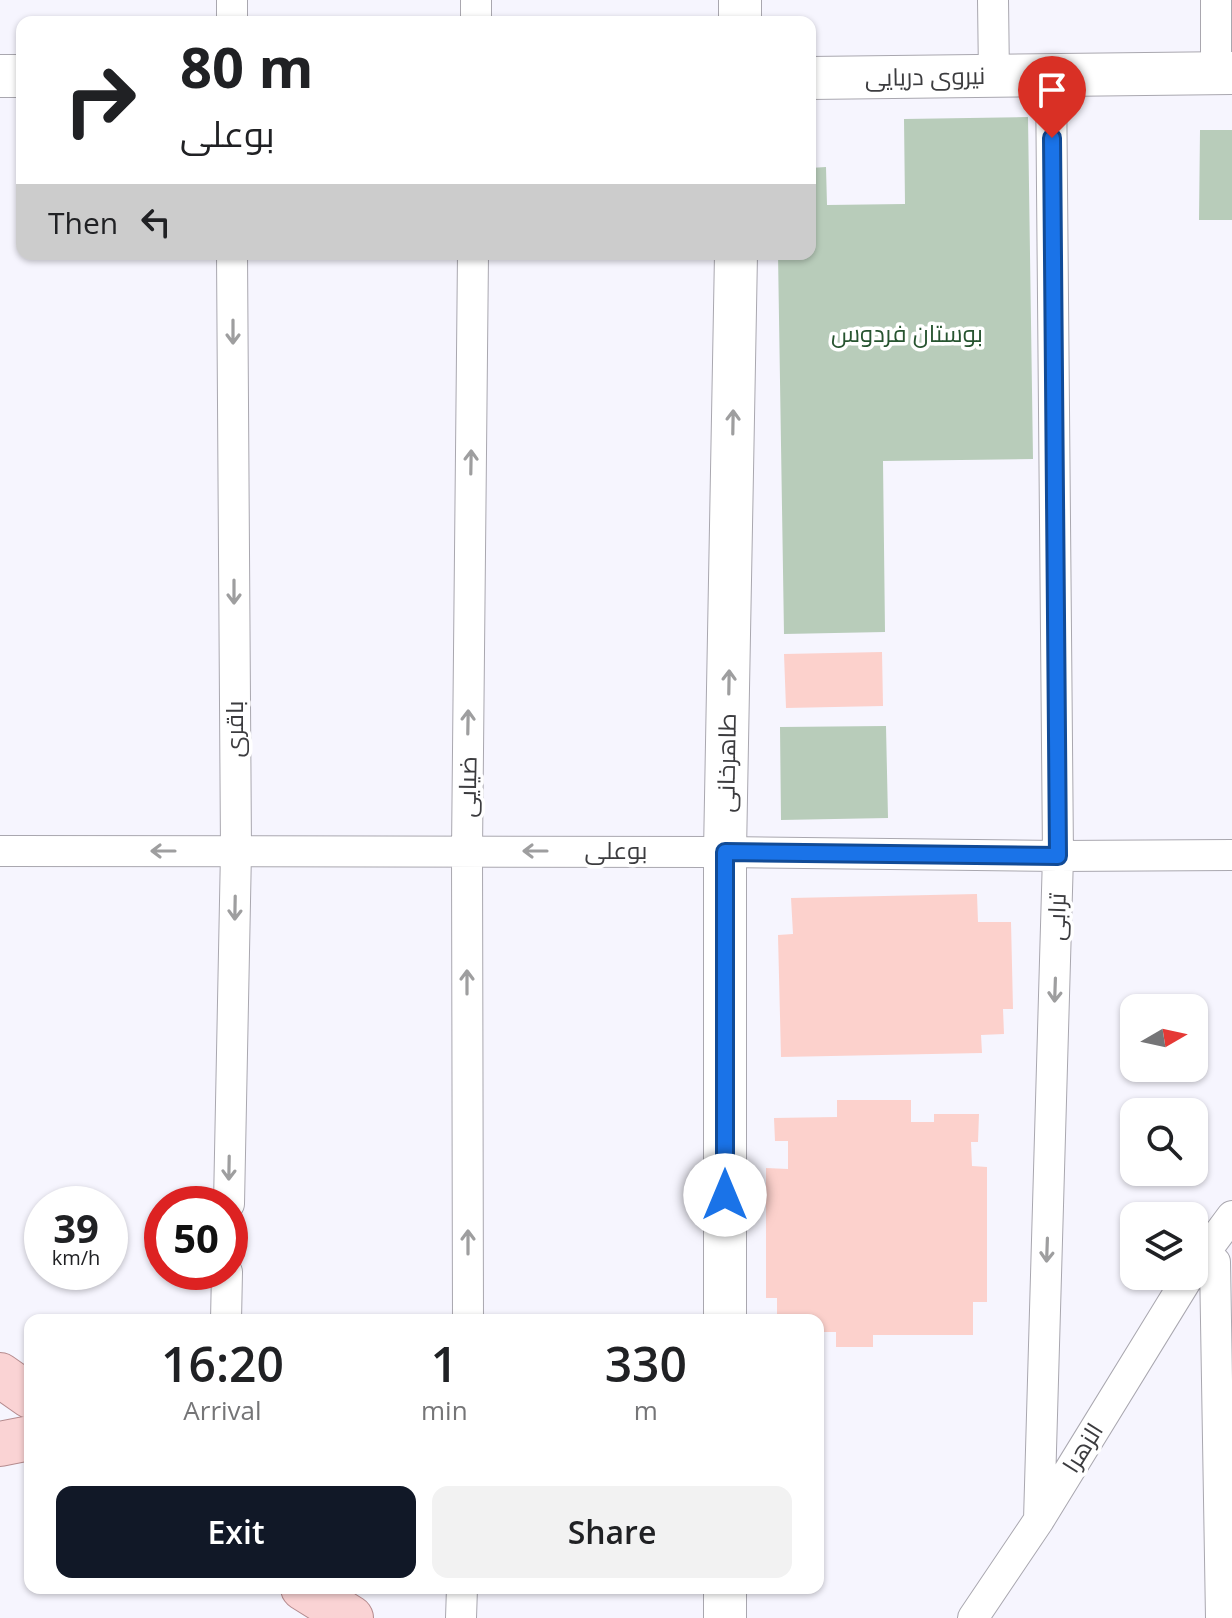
<!DOCTYPE html>
<html lang="en">
<head>
<meta charset="utf-8">
<style>
  body { margin:0; font-family:"Open Sans",Cairo,sans-serif; background:#f2f2f2; color:#202124; height:100vh; display:flex; flex-direction:column; font-size:30px; white-space:nowrap }
  * { box-sizing:border-box; margin:0 }
  p { font-size:26px; color:#757577 }
  .icon { flex:none; width:44px; height:44px; fill:none; stroke:currentColor; stroke-width:2; stroke-linecap:round; stroke-linejoin:round }
  .map { position:relative; flex:1; overflow:hidden }
  .drawer { position:absolute; left:24px; top:1314px; width:800px; height:280px; display:flex; flex-direction:column; background:#fff; border-radius:16px; box-shadow:0 2px 6px #0004 }
  .drawer>* { flex:none }
  .banner { position:absolute; left:16px; top:16px; width:800px; height:244px; border-radius:16px; box-shadow:0 2px 6px #0004; background:#fff; color:#202124; overflow:hidden }
  .needle { width:52px; rotate:81deg }
  .controls { position:absolute; left:1120px; top:994px; display:grid; gap:16px }
  .controls a { display:grid; place-items:center; width:88px; height:88px; border-radius:16px; background:#fff; box-shadow:0 2px 6px #0004; font-size:40px }
  .speed { position:absolute; left:24px; top:1186px; display:flex; gap:16px; font-size:40px; font-weight:700; text-align:center }
  .speed>* { display:grid; place-content:center; width:104px; height:104px; border-radius:50%; background:#fff; box-shadow:0 2px 6px #0004; line-height:1 }
  .speed small { font-size:20px; font-weight:400 }
  .speed .limit { border:12px solid #d22; background:#fff; color:#111 }
  .pin { position:absolute; display:grid; place-items:center; width:68px; height:68px; color:#fff; margin:-82px -34px; border-radius:50% 50% 50% 0; rotate:-45deg; box-shadow:0 0 8px #0007 }
  .pin .icon { rotate:45deg }
  .me { position:absolute; width:88px; margin:-44px; rotate:0deg; stroke-linejoin:round; filter:drop-shadow(0 0 6px #0008) }
  .turn { display:flex; align-items:center; gap:28px; height:168px; padding:0 32px; font-size:36px }
  .turn .icon { width:104px; height:104px; stroke-width:2.5 }
  .turn b { display:block; font-size:56px; line-height:68px }
  .then { display:flex; align-items:center; height:76px; padding:0 32px; background:#0003; gap:16px; font-size:30px }
  .eta { display:flex; justify-content:space-evenly; align-items:center; height:136px; text-align:center }
  .eta b { font-size:48px; font-weight:600; line-height:56px }
  .primary-button { display:flex; gap:16px; margin-top:auto; padding:16px 32px }
  .primary-button a { flex:1; height:92px; border-radius:16px; background:#111827; color:#fff; font-size:32px; font-weight:600; line-height:92px; text-align:center }
  .primary-button a+a { background:#f2f2f2; color:#202124 }
  .map>svg:first-child { display:block }
  .green { fill:#b8ccba }
  .building { fill:#fcd1cc }
  .lines { fill:none; stroke-linecap:round; stroke-linejoin:round }
  .minor-casing { stroke:#a9a7af; stroke-width:32 }
  .secondary-casing { stroke:#a9a7af; stroke-width:44 }
  .primary-casing { stroke:#b58b8e; stroke-width:46 }
  .minor { stroke:#fff; stroke-width:30 }
  .secondary { stroke:#fff; stroke-width:42 }
  .primary { stroke:#fad3d4; stroke-width:44 }
  .oneway { stroke:#9e9e9f }
  .route-casing { stroke:#114b97; stroke-width:20 }
  .route { stroke:#1a73e8; stroke-width:14 }
  .labels { text-anchor:middle; stroke-width:7; stroke-linejoin:round; paint-order:stroke }
  .street-label { font-size:24px; fill:#3c3c3f; stroke:#fff }
  .park-label { font-size:24px; fill:#275430; stroke:#fff }
</style>
</head>
<body>
<div class="map">
<svg width="1232" height="1618" viewBox="0 0 1232 1618">
  <rect width="100%" height="100%" fill="#f6f5fe"/>
  <path class="green" d="M 1028,117 L 1033,459 L 883,461 L 885,632 L 784,634 L 778,254 L 810,254 L 810,168 L 826,167 L 827,205 L 905,204 L 904,119 Z
    M 1200,130 L 1232,130 L 1232,220 L 1199,220 Z
    M 886,726 L 888,818 L 781,820 L 780,727 Z"/>
  <path class="building" d="M 882,652 L 883,706 L 786,708 L 784,654 Z
    M 977,894 L 978,922 L 1011,922 L 1013,1009 L 1003,1009 L 1004,1034 L 981,1035 L 982,1053 L 781,1057 L 778,935 L 793,934 L 791,898 Z
    M 837,1100 L 911,1100 L 911,1122 L 934,1122 L 934,1114 L 979,1114 L 978,1142 L 971,1142 L 972,1166 L 987,1167 L 987,1302 L 973,1302 L 973,1335 L 873,1335 L 873,1347 L 836,1347 L 836,1332 L 818,1332 L 818,1320 L 777,1320 L 777,1298 L 766,1298 L 766,1168 L 788,1169 L 788,1141 L 775,1141 L 774,1118 L 837,1117 Z"/>
  <g class="lines">
    <g class="minor-casing">
      <path id="minor" d="M 993,0 L 994,76
        M 232,22 L 232,0
        M 476,22 L 476,0
        M 1216,73 L 1216,0
        M 0,851 L 725,852 L 1058,856 L 1232,855
        M 229,1204 L 236,851 L 232,254
        M 1215,1262 L 1221,1618
        M 1194,1267 L 1232,1216
        M 226,1320 L 227,1272
        M 468,1320 L 467,851 L 473,254
        M 1039,1520 L 1058,856 L 1051,75
        M 461,1618 L 462,1588
        M 973,1618 L 1039,1520 L 1189,1276"/>
    </g>
    <g class="secondary-casing">
      <path id="secondary" d="M 740,22 L 740,0
        M 0,76 L 22,76
        M 810,78 L 1232,73
        M 725,1320 L 725,852 L 736,254
        M 725,1588 L 725,1618"/>
    </g>
    <g class="primary-casing">
      <path id="primary" d="M 0,1375 L 30,1396
        M 0,1444 L 30,1438
        M 303,1588 L 351,1618"/>
    </g>
    <use href="#minor" class="minor"/>
    <use href="#secondary" class="secondary"/>
    <use href="#primary" class="primary"/>
  </g>
  <defs><path id="oneway-shaft" d="M-6 0H5M1.5-3L5.5 0L1.5 3" fill="none" stroke-width="1.6" stroke-linecap="round" stroke-linejoin="round" transform="scale(2)"/></defs>
  <g class="oneway">
    <use href="#oneway-shaft" transform="translate(233 332) rotate(90)"/>
    <use href="#oneway-shaft" transform="translate(733 422) rotate(-89)"/>
    <use href="#oneway-shaft" transform="translate(471 462) rotate(-89)"/>
    <use href="#oneway-shaft" transform="translate(234 592) rotate(90)"/>
    <use href="#oneway-shaft" transform="translate(729 682) rotate(-89)"/>
    <use href="#oneway-shaft" transform="translate(468 722) rotate(-89)"/>
    <use href="#oneway-shaft" transform="translate(163 851) rotate(-180)"/>
    <use href="#oneway-shaft" transform="translate(535 851) rotate(-180)"/>
    <use href="#oneway-shaft" transform="translate(235 908) rotate(91)"/>
    <use href="#oneway-shaft" transform="translate(467 982) rotate(-90)"/>
    <use href="#oneway-shaft" transform="translate(1055 990) rotate(92)"/>
    <use href="#oneway-shaft" transform="translate(229 1168) rotate(91)"/>
    <use href="#oneway-shaft" transform="translate(468 1242) rotate(-90)"/>
    <use href="#oneway-shaft" transform="translate(1047 1250) rotate(92)"/>
  </g>
  <g class="lines">
    <g class="route-casing">
      <path id="route" d="M 725,1195 L 725,852 L 1058,856 L 1052,138"/>
    </g>
    <use href="#route" class="route"/>
  </g>
  <g class="labels">
    <g class="street-label">
      <text transform="translate(925 77) rotate(-1)" y="8">نیروی دریایی</text>
      <text transform="translate(235 729) rotate(-90)" y="8">باقری</text>
      <text transform="translate(727 763) rotate(-89)" y="8">طاهرخانی</text>
      <text transform="translate(468 787) rotate(-89)" y="8">ضیایی</text>
      <text x="616" y="859">بوعلی</text>
      <text transform="translate(1057 917) rotate(-88)" y="8">ترابی</text>
      <text transform="translate(1083 1448) rotate(-58)" y="8">الزهرا</text>
    </g>
    <g class="park-label">
      <text x="907" y="342">بوستان فردوس</text>
    </g>
  </g>
</svg>
<div class="controls">
<a><svg class="needle" viewBox="-14 -14 28 28"><path d="M0-13l5 13h-10z" fill="#e53935"/><path d="M0 13l5-13h-10z" fill="#757577"/></svg></a>
<a><svg class="icon" aria-label="search" viewBox="0 0 24 24"><circle cx="10" cy="10" r="6"/><path d="M15 15l6 6"/></svg></a>
<a><svg class="icon" aria-label="layers" viewBox="0 0 24 24"><path d="M12 4l9 5-9 5-9-5zM3 14l9 5 9-5"/></svg></a>
</div>
<div class="speed"><div>39<small>km/h</small></div><div class="limit">50</div></div>
<div class="pin" style="left:1052px;top:138px;background:#d93025"><svg class="icon" aria-label="arrive" viewBox="0 0 24 24"><path d="M6 21V4h12l-3 4 3 4H6"/></svg></div>
<svg class="me" style="left:725px;top:1195px" viewBox="-20 -20 40 40"><circle r="19" fill="#fff"/><path d="M0-13L10 11 0 6-10 11z" fill="#1a73e8"/></svg>
<div class="banner">
<div class="turn"><svg class="icon" aria-label="right" viewBox="0 0 24 24"><path d="M7 20v-9h11M14 6l5 5-5 5"/></svg><div><b>80 m</b>بوعلی</div></div>
<div class="then">Then<svg class="icon" aria-label="left" viewBox="0 0 24 24"><path d="M17 20v-9H6M10 6l-5 5 5 5"/></svg></div>
</div>
<section class="drawer">
<div class="eta">
<div><b>16:20</b><p>Arrival</p></div>
<div><b>1</b><p>min</p></div>
<div><b>330</b><p>m</p></div>
</div>
<div class="primary-button"><a>Exit</a><a>Share</a></div>
</section>
</div>
</body>
</html>
